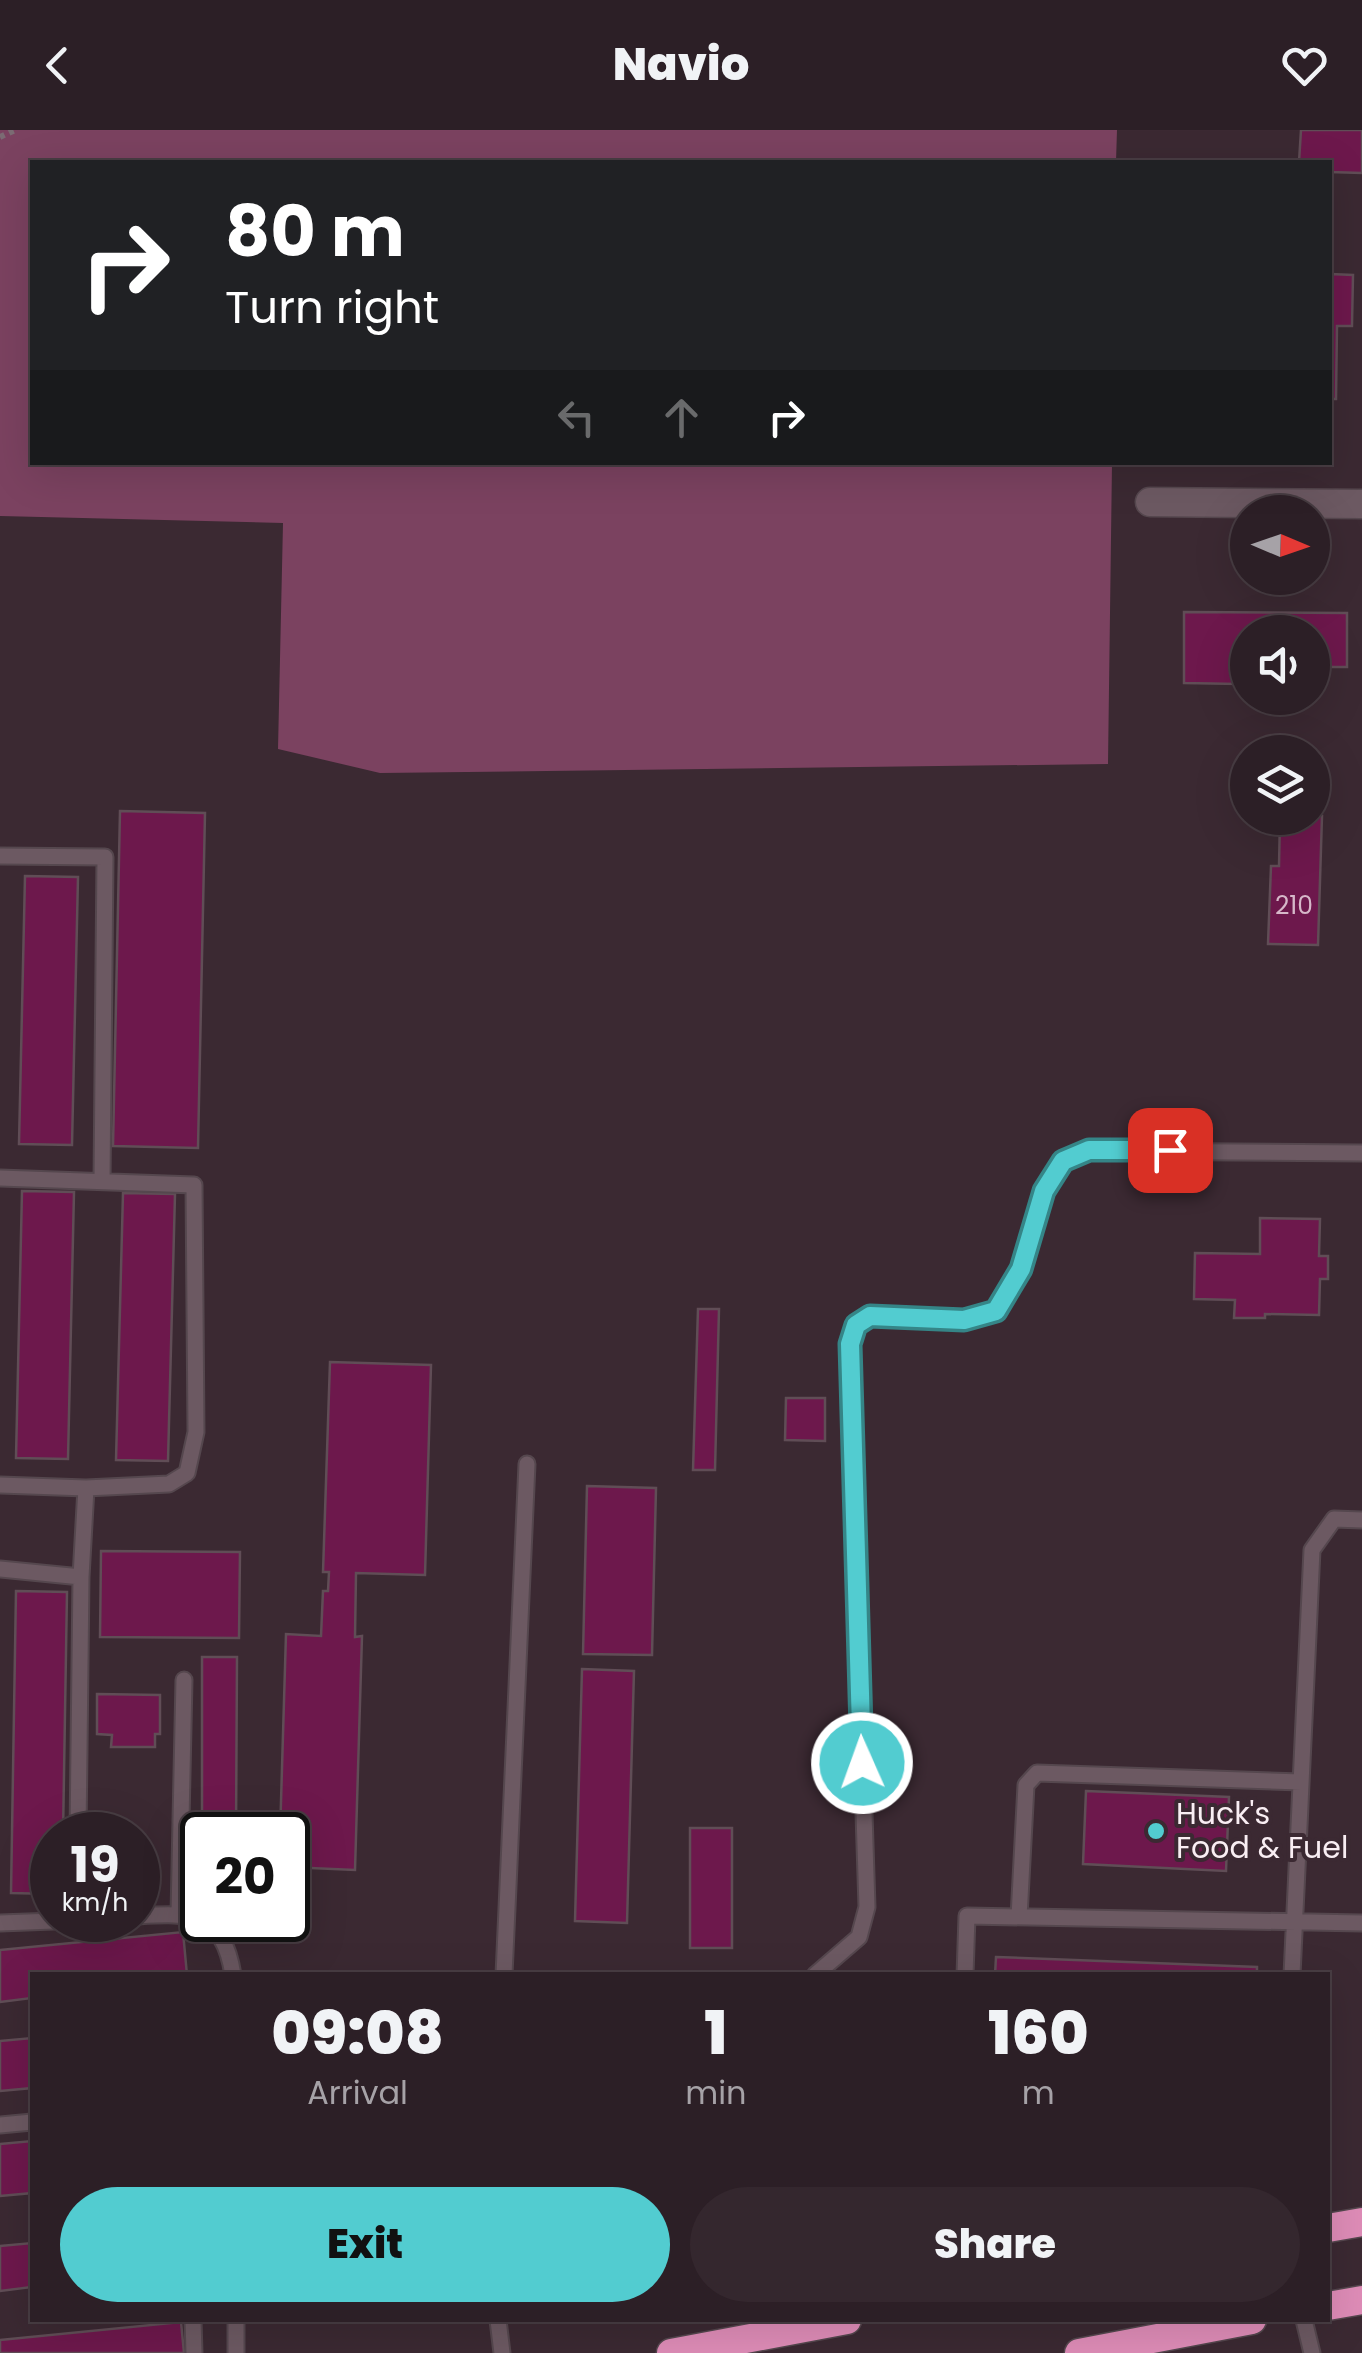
<!DOCTYPE html>
<html lang="en">
<head>
<meta charset="utf-8">
<style>
  body { margin:0; font-family:Poppins,sans-serif; background:#34272e; color:#f1f3f6; height:100vh; display:flex; flex-direction:column; font-size:38px; white-space:nowrap }
  * { box-sizing:border-box; margin:0 }
  p { font-size:32px; color:#a6a2a7 }
  .icon { flex:none; width:55px; height:55px; fill:none; stroke:currentColor; stroke-width:2; stroke-linecap:round; stroke-linejoin:round }
  .map { position:relative; flex:1; overflow:hidden }
  .side { position:absolute; left:30px; top:1842px; width:1300px; height:350px; display:flex; flex-direction:column; background:#2c1f26; border-radius:0px; box-shadow:0 10px 40px #0002,0 0 0 2px #483d43 }
  .side>* { flex:none }
  .hud { position:absolute; left:30px; top:30px; width:1302px; height:305px; border-radius:0px; box-shadow:0 10px 40px #0002,0 0 0 2px #483d43; background:#202124; color:#fff; overflow:hidden }
  .needle { width:65px; rotate:92deg }
  .fabs { position:absolute; left:1230px; top:365px; display:grid; gap:20px }
  .fabs a { display:grid; place-items:center; width:100px; height:100px; border-radius:50%; background:#2c1f26; box-shadow:0 10px 40px #0002,0 0 0 2px #483d43; font-size:50px }
  .speed { position:absolute; left:30px; top:1682px; display:flex; gap:20px; font-size:50px; font-weight:700; text-align:center }
  .speed>* { display:grid; place-content:center; width:130px; height:130px; border-radius:50%; background:#2c1f26; box-shadow:0 10px 40px #0002,0 0 0 2px #483d43; line-height:1 }
  .speed small { font-size:25px; font-weight:400 }
  .speed .limit { border:5px solid #111; border-radius:15px; background:#fff; color:#111 }
  .pin { position:absolute; display:grid; place-items:center; width:85px; height:85px; color:#fff; margin:-42px; border-radius:20px; box-shadow:0 5px 15px #0006 }
  .me { position:absolute; width:110px; margin:-55px; rotate:358deg; stroke-linejoin:round; filter:drop-shadow(0 0 8px #0008) }
  .turn { display:flex; align-items:center; gap:35px; height:210px; padding:0 30px; font-size:45px }
  .turn .icon { width:130px; height:130px; stroke-width:2.5 }
  .turn b { display:block; font-size:70px; line-height:85px }
  .lanes { display:flex; align-items:center; height:95px; padding:0 30px; background:#0003; justify-content:center; gap:50px; direction:ltr }
  .lanes .off { opacity:.35 }
  .eta { display:flex; justify-content:space-evenly; align-items:center; height:170px; text-align:center }
  .eta b { font-size:60px; font-weight:800; line-height:70px }
  .primary-button { display:flex; gap:20px; margin-top:auto; padding:20px 30px }
  .primary-button a { flex:1; height:115px; border-radius:60px; background:#52ccd0; color:#111; font-size:40px; font-weight:800; line-height:115px; text-align:center }
  .primary-button a+a { background:#34272e; color:#f1f3f6 }
  header { display:flex; justify-content:space-between; align-items:center; height:130px; padding:0 30px; background:#2c1f26; font-size:45px; font-weight:800 }
  .map>svg:first-child { display:block }
  .green { fill:#7b4260 }
  .building { fill:#6d184c; stroke:#604d56; stroke-width:2.5 }
  .lines { fill:none; stroke-linecap:round; stroke-linejoin:round }
  .service-casing { stroke:#55474e; stroke-width:19 }
  .minor-casing { stroke:#55474e; stroke-width:31 }
  .trunk-casing { stroke:#55474e; stroke-width:31 }
  .path { stroke:#7b6b73; stroke-width:6; stroke-dasharray:5 5; stroke-linecap:butt }
  .service { stroke:#6c5962; stroke-width:15 }
  .minor { stroke:#6c5962; stroke-width:28 }
  .trunk { stroke:#de8cb7; stroke-width:28 }
  .route-casing { stroke:#358587; stroke-width:25 }
  .route { stroke:#52ccd0; stroke-width:18 }
  .poi-dot { fill:#52ccd0; stroke:#3b2932; stroke-width:4 }
  .labels { text-anchor:middle; stroke-width:8; stroke-linejoin:round; paint-order:stroke }
  .number-label { font-size:25px; fill:#d6b8c9 }
  .poi-label { font-size:30px; fill:#f9eef3; stroke:#3b2932; text-anchor:start }
</style>
</head>
<body>
<header><svg class="icon" aria-label="back" viewBox="0 0 24 24"><path d="M15 5l-7 7 7 7"/></svg>Navio<svg class="icon" aria-label="heart" viewBox="0 0 24 24"><path d="M12 20l-8-8c-3-5 5-10 8-4 3-6 11-1 8 4z"/></svg></header>
<div class="map">
<svg width="1362" height="2223" viewBox="0 0 1362 2223">
  <rect width="100%" height="100%" fill="#3b2932"/>
  <path class="green" d="M 0,0 L 1117,0 L 1116,32 L 32,32 L 32,332 L 1112,333 L 1108,634 L 380,643 L 278,619 L 283,393 L 0,386 Z"/>
  <path class="building" d="M 1301,0 L 1362,0 L 1362,43 L 1330,42 L 1330,32 L 1299,32 Z
    M 1330,144 L 1353,145 L 1352,196 L 1337,196 L 1336,269 L 1330,269 Z
    M 1184,482 L 1347,483 L 1347,537 L 1312,537 L 1312,502 L 1248,502 L 1248,536 L 1239,536 L 1239,554 L 1184,553 Z
    M 120,681 L 205,683 L 198,1018 L 113,1016 Z
    M 1312,685 L 1322,686 L 1318,815 L 1268,814 L 1271,736 L 1279,736 L 1280,688 Z
    M 25,746 L 78,747 L 72,1015 L 19,1014 Z
    M 22,1061 L 74,1062 L 68,1329 L 16,1328 Z
    M 123,1063 L 175,1064 L 168,1331 L 116,1330 Z
    M 1260,1088 L 1320,1089 L 1319,1126 L 1328,1126 L 1328,1149 L 1320,1149 L 1319,1185 L 1265,1184 L 1265,1188 L 1234,1188 L 1235,1170 L 1194,1169 L 1195,1123 L 1260,1124 Z
    M 698,1179 L 719,1179 L 715,1340 L 693,1340 Z
    M 330,1232 L 431,1235 L 425,1445 L 356,1443 L 355,1507 L 362,1506 L 355,1740 L 288,1737 L 288,1705 L 280,1705 L 286,1504 L 321,1506 L 323,1461 L 328,1461 L 329,1442 L 323,1442 Z
    M 786,1268 L 825,1268 L 825,1311 L 785,1310 Z
    M 587,1356 L 656,1358 L 652,1525 L 583,1524 Z
    M 101,1421 L 240,1422 L 239,1508 L 100,1507 Z
    M 16,1461 L 67,1462 L 63,1705 L 52,1705 L 52,1764 L 11,1763 Z
    M 202,1527 L 237,1527 L 236,1705 L 202,1705 L 202,1761 Z
    M 582,1539 L 634,1541 L 627,1793 L 575,1791 Z
    M 97,1564 L 160,1565 L 160,1604 L 155,1604 L 155,1617 L 111,1617 L 112,1605 L 97,1604 Z
    M 1086,1661 L 1229,1667 L 1226,1741 L 1083,1734 Z
    M 690,1698 L 732,1698 L 732,1818 L 690,1818 Z
    M 183,1802 L 187,1845 L 32,1845 L 32,1868 L 0,1872 L 0,1820 Z
    M 996,1827 L 1257,1837 L 1257,1845 L 995,1845 Z
    M 32,1908 L 32,1958 L 0,1961 L 0,1911 Z
    M 32,2011 L 32,2063 L 0,2066 L 0,2014 Z
    M 32,2113 L 32,2157 L 0,2161 L 0,2116 Z
    M 181,2192 L 184,2223 L 0,2223 L 0,2210 Z"/>
  <g class="lines">
    <g class="service-casing">
      <path id="service" d="M 0,726 L 105,727 L 102,1051
        M 0,1048 L 194,1055 L 196,1302 L 187,1343 L 169,1354 L 86,1358 L 0,1355
        M 0,1439 L 81,1447 L 78,1705
        M 81,1447 L 86,1358
        M 179,1784 L 184,1550
        M 138,1786 C 190,1783 223,1781 233,1845
        M 1019,1787 L 1026,1655 L 1037,1643 L 1301,1652
        M 0,1793 L 81,1790
        M 504,1845 L 527,1334
        M 815,1845 L 859,1807 L 867,1777 L 849,1214 L 856,1195 L 870,1186 L 964,1190 L 996,1181 L 1021,1139 L 1045,1061 L 1063,1031 L 1089,1021 L 1362,1023
        M 965,1845 L 967,1786 L 1362,1793
        M 1292,1845 L 1312,1420 L 1334,1389 L 1362,1390
        M 0,1995 L 32,1992
        M 193,2190 L 194,2223
        M 236,2190 L 236,2223
        M 498,2190 L 502,2223
        M 1304,2190 L 1312,2223"/>
    </g>
    <g class="minor-casing">
      <path id="minor" d="M 1150,372 L 1362,374"/>
    </g>
    <g class="trunk-casing">
      <path id="trunk" d="M 1328,2098 L 1362,2092
        M 1328,2176 L 1362,2170
        M 671,2223 L 847,2190
        M 1079,2223 L 1252,2190"/>
    </g>
    <path class="path" d="M 0,7 L 15,0"/>
    <use href="#service" class="service"/>
    <use href="#minor" class="minor"/>
    <use href="#trunk" class="trunk"/>
  </g>
  <g class="lines">
    <g class="route-casing">
      <path id="route" d="M 862,1633 L 850,1214 L 856,1195 L 870,1186 L 964,1190 L 996,1181 L 1021,1139 L 1044,1061 L 1063,1031 L 1089,1020 L 1170,1020"/>
    </g>
    <use href="#route" class="route"/>
  </g>
  <circle class="poi-dot" cx="1156" cy="1701" r="10"/>
  <g class="labels">
    <g class="number-label">
      <text x="1294" y="784">210</text>
    </g>
    <g class="poi-label">
      <text x="1176" y="1694">Huck's<tspan x="1176" dy="34">Food &amp; Fuel</tspan></text>
    </g>
  </g>
</svg>
<div class="fabs">
<a><svg class="needle" viewBox="-14 -14 28 28"><path d="M0-13l5 13h-10z" fill="#e53935"/><path d="M0 13l5-13h-10z" fill="#a6a2a7"/></svg></a>
<a><svg class="icon" aria-label="sound" viewBox="0 0 24 24"><path d="M4 9h4l5-4v14l-5-4H4zM17 9q2 3 0 6"/></svg></a>
<a><svg class="icon" aria-label="layers" viewBox="0 0 24 24"><path d="M12 4l9 5-9 5-9-5zM3 14l9 5 9-5"/></svg></a>
</div>
<div class="speed"><div>19<small>km/h</small></div><div class="limit">20</div></div>
<div class="pin" style="left:1170px;top:1020px;background:#d93025"><svg class="icon" aria-label="arrive" viewBox="0 0 24 24"><path d="M6 21V4h12l-3 4 3 4H6"/></svg></div>
<svg class="me" style="left:862px;top:1633px" viewBox="-20 -20 40 40"><circle r="17" fill="#52ccd0" stroke="#fff" stroke-width="3"/><path d="M0-11L8 9 0 5-8 9z" fill="#fff"/></svg>
<div class="hud">
<div class="turn"><svg class="icon" aria-label="right" viewBox="0 0 24 24"><path d="M7 20v-9h11M14 6l5 5-5 5"/></svg><div><b>80 m</b>Turn right</div></div>
<div class="lanes"><svg class="icon off" aria-label="left" viewBox="0 0 24 24"><path d="M17 20v-9H6M10 6l-5 5 5 5"/></svg><svg class="icon off" aria-label="ahead" viewBox="0 0 24 24"><path d="M12 20V5M6 11l6-6 6 6"/></svg><svg class="icon" aria-label="right" viewBox="0 0 24 24"><path d="M7 20v-9h11M14 6l5 5-5 5"/></svg></div>
</div>
<section class="side">
<div class="eta">
<div><b>09:08</b><p>Arrival</p></div>
<div><b>1</b><p>min</p></div>
<div><b>160</b><p>m</p></div>
</div>
<div class="primary-button"><a>Exit</a><a>Share</a></div>
</section>
</div>
</body>
</html>
